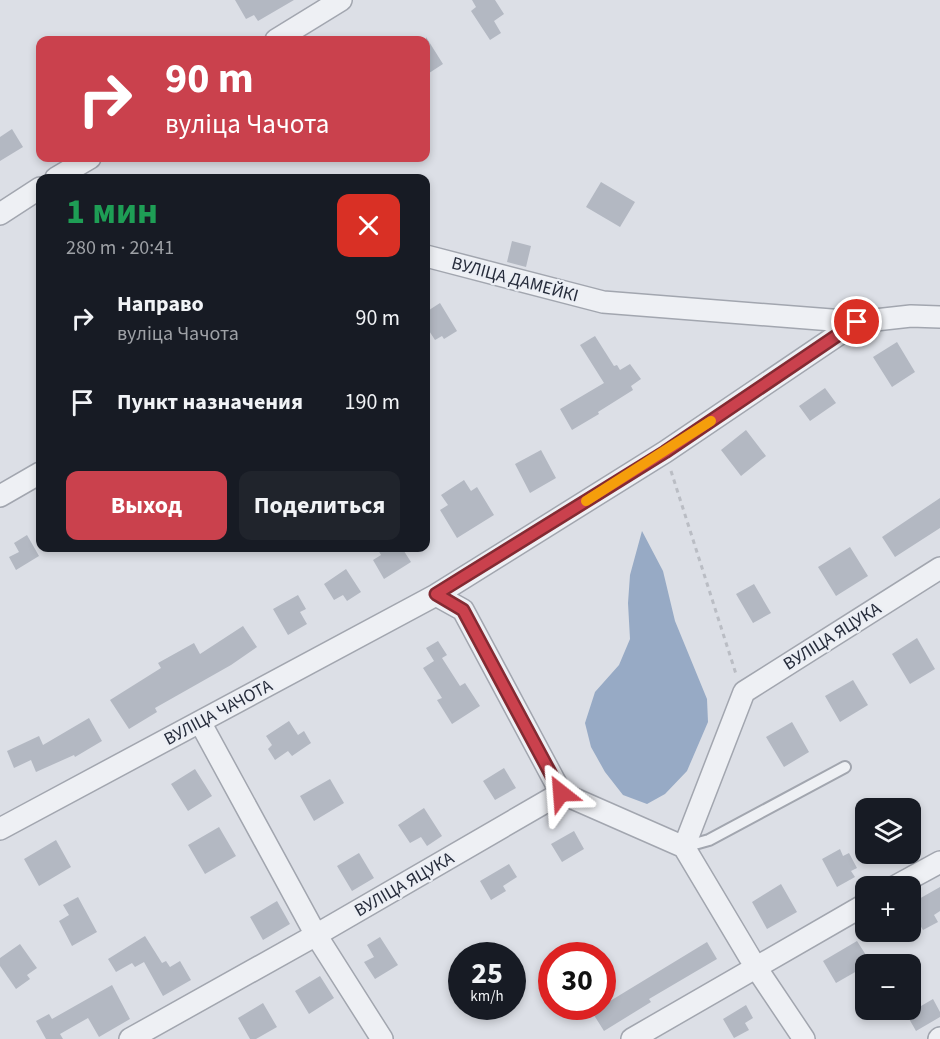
<!DOCTYPE html>
<html lang="ru">
<head>
<meta charset="utf-8">
<style>
  body { margin:0; font-family:"Source Sans 3",sans-serif; background:#20242c; color:#f1f3f6; height:100vh; display:flex; flex-direction:column; font-size:22px; white-space:nowrap }
  * { box-sizing:border-box; margin:0 }
  p { font-size:20px; color:#9ea1a6 }
  .icon { flex:none; width:33px; height:33px; fill:none; stroke:currentColor; stroke-width:2; stroke-linecap:round; stroke-linejoin:round }
  .map { position:relative; flex:1; overflow:hidden }
  .details { position:absolute; left:36px; top:174px; width:394px; height:378px; display:flex; flex-direction:column; background:#171b24; border-radius:12px; box-shadow:0 3px 9px #0003 }
  .details>* { flex:none }
  .top-card { position:absolute; left:36px; top:36px; width:394px; height:126px; border-radius:12px; box-shadow:0 3px 9px #0003; background:#ca414d; color:#fff; overflow:hidden }
  .buttons { position:absolute; left:855px; top:798px; display:grid; gap:12px }
  .buttons a { display:grid; place-items:center; width:66px; height:66px; border-radius:12px; background:#171b24; box-shadow:0 3px 9px #0003; font-size:30px }
  .speed { position:absolute; left:448px; top:942px; display:flex; gap:12px; font-size:30px; font-weight:700; text-align:center }
  .speed>* { display:grid; place-content:center; width:78px; height:78px; border-radius:50%; background:#171b24; box-shadow:0 3px 9px #0003; line-height:1 }
  .speed small { font-size:15px; font-weight:400 }
  .speed .limit { border:9px solid #d22; background:#fff; color:#111 }
  .pin { position:absolute; display:grid; place-items:center; width:51px; height:51px; color:#fff; margin:-26px; border:3px solid #fff; border-radius:50%; box-shadow:0 2px 6px #0007 }
  .me { position:absolute; width:66px; margin:-33px; rotate:332deg; stroke-linejoin:round; filter:drop-shadow(0 0 4px #0008) }
  .turn { display:flex; align-items:center; gap:21px; height:126px; padding:0 30px; font-size:27px }
  .turn .icon { width:78px; height:78px; stroke-width:2.5 }
  .turn b { display:block; font-size:42px; line-height:51px }
  .round { display:grid; place-items:center; flex:none; width:63px; height:63px; border-radius:12px; background:#20242c }
  .summary { display:flex; align-items:center; justify-content:space-between; height:102px; padding:0 30px }
  h1 { font-size:36px; font-weight:700; line-height:45px; color:#1e9e55 }
  .cta { display:flex; gap:12px; margin-top:auto; padding:12px 30px }
  .cta a { flex:1; height:69px; border-radius:12px; background:#ca414d; color:#fff; font-size:24px; font-weight:700; line-height:69px; text-align:center }
  .cta a+a { background:#20242c; color:#f1f3f6 }
  ul { padding:0; list-style:none }
  li { display:flex; align-items:center; gap:18px; height:84px; padding:0 30px }
  li div { flex:1 }
  li b { display:block; font-size:22px }
  li em { font-style:normal }
  .map>svg:first-child { display:block }
  .water { fill:#97aac5 }
  .building { fill:#b3b8c2 }
  .lines { fill:none; stroke-linecap:round; stroke-linejoin:round }
  .service-casing { stroke:#a2a6af; stroke-width:14 }
  .minor-casing { stroke:#a2a6af; stroke-width:24 }
  .path { stroke:#babdc4; stroke-width:3; stroke-dasharray:4.5 4.5; stroke-linecap:butt }
  .service { stroke:#eef0f4; stroke-width:10 }
  .minor { stroke:#eef0f4; stroke-width:21 }
  .route-casing { stroke:#832a32; stroke-width:15 }
  .route { stroke:#ca414d; stroke-width:10 }
  .slow { stroke:#f59e0b; stroke-width:10 }
  .labels { text-anchor:middle; stroke-width:4.5; stroke-linejoin:round; paint-order:stroke }
  .street-label { font-size:18px; fill:#262c3b; stroke:#ebeef4 }
</style>
</head>
<body>
<div class="map">
<svg width="940" height="1039" viewBox="0 0 940 1039">
  <rect width="100%" height="100%" fill="#dcdfe6"/>
  <path class="water" d="M 642,531 L 663,571 L 675,621 L 707,699 L 708,722 L 687,771 L 665,794 L 647,804 L 623,795 L 605,772 L 591,747 L 585,723 L 595,692 L 619,665 L 630,639 L 628,603 L 630,575 Z"/>
  <path class="building" d="M 235,0 L 294,0 L 258,21 L 254,15 L 246,19 Z
    M 472,0 L 495,0 L 504,14 L 494,21 L 501,33 L 490,40 L 471,11 L 476,7 Z
    M 426,37 L 443,64 L 426,75 Z
    M 12,129 L 23,147 L 0,161 L 0,137 Z
    M 601,182 L 635,202 L 620,227 L 586,207 Z
    M 512,241 L 531,246 L 526,267 L 507,262 Z
    M 440,303 L 457,331 L 444,339 L 442,336 L 435,340 L 426,326 L 426,312 Z
    M 595,336 L 614,366 L 617,365 L 620,370 L 630,364 L 641,379 L 631,386 L 633,390 L 598,412 L 599,414 L 572,430 L 560,409 L 604,383 L 580,345 Z
    M 897,342 L 915,372 L 892,387 L 873,357 Z
    M 825,388 L 836,403 L 810,421 L 799,406 Z
    M 746,430 L 766,456 L 741,476 L 721,450 Z
    M 541,450 L 556,478 L 530,493 L 515,464 Z
    M 464,480 L 471,491 L 477,487 L 494,515 L 457,538 L 440,510 L 448,505 L 441,495 Z
    M 940,498 L 940,528 L 895,557 L 882,537 Z
    M 27,535 L 39,556 L 16,570 L 9,557 L 19,552 L 14,543 Z
    M 850,547 L 868,576 L 836,596 L 818,567 Z
    M 377,548 L 402,548 L 411,562 L 384,579 L 373,560 L 381,555 Z
    M 346,569 L 361,592 L 347,601 L 343,595 L 334,600 L 324,584 Z
    M 754,584 L 771,613 L 753,623 L 736,594 Z
    M 298,595 L 306,609 L 300,612 L 307,624 L 288,635 L 273,609 Z
    M 243,626 L 257,647 L 231,665 L 155,708 L 157,712 L 129,729 L 110,700 L 161,668 L 158,663 L 194,643 L 200,654 Z
    M 917,638 L 935,669 L 910,684 L 892,654 Z
    M 438,641 L 447,655 L 442,658 L 460,686 L 465,683 L 480,706 L 452,724 L 437,700 L 442,698 L 423,668 L 434,661 L 426,648 Z
    M 853,680 L 868,705 L 840,722 L 825,696 Z
    M 89,718 L 102,741 L 75,757 L 74,755 L 36,772 L 31,760 L 14,768 L 7,751 L 39,736 L 43,745 Z
    M 289,721 L 298,735 L 304,731 L 311,743 L 292,756 L 288,751 L 275,760 L 268,749 L 272,745 L 266,736 Z
    M 792,722 L 809,752 L 784,767 L 766,737 Z
    M 504,768 L 516,788 L 495,800 L 483,781 Z
    M 195,769 L 212,796 L 188,811 L 171,784 Z
    M 330,779 L 344,803 L 314,821 L 300,796 Z
    M 424,808 L 442,836 L 427,846 L 421,837 L 410,843 L 398,825 Z
    M 219,827 L 236,856 L 205,874 L 188,845 Z
    M 574,831 L 584,849 L 562,862 L 551,844 Z
    M 56,840 L 71,867 L 39,886 L 24,859 Z
    M 840,849 L 843,856 L 849,853 L 857,868 L 851,871 L 855,877 L 837,887 L 822,859 Z
    M 359,853 L 374,878 L 352,891 L 337,866 Z
    M 509,864 L 517,877 L 503,886 L 506,891 L 491,900 L 480,881 Z
    M 781,884 L 797,912 L 767,929 L 752,902 Z
    M 940,887 L 940,911 L 934,915 L 938,922 L 923,930 L 910,909 L 910,904 Z
    M 78,897 L 97,932 L 72,946 L 59,921 L 69,915 L 63,905 Z
    M 277,901 L 290,924 L 263,940 L 250,917 Z
    M 145,936 L 162,963 L 166,961 L 170,967 L 180,961 L 191,980 L 163,996 L 144,962 L 135,967 L 132,963 L 116,972 L 108,959 Z
    M 380,937 L 398,965 L 375,979 L 364,962 L 374,957 L 367,945 Z
    M 857,941 L 871,963 L 836,983 L 823,961 Z
    M 707,942 L 717,959 L 649,999 L 651,1002 L 604,1031 L 592,1012 Z
    M 20,944 L 37,968 L 27,975 L 30,979 L 16,989 L 0,966 L 0,958 Z
    M 320,976 L 334,998 L 309,1014 L 295,991 Z
    M 112,985 L 130,1019 L 99,1037 L 88,1018 L 60,1034 L 63,1039 L 46,1039 L 36,1021 L 49,1014 L 52,1019 Z
    M 910,988 L 921,1006 L 933,999 L 940,1012 L 940,1017 L 916,1031 L 904,1010 L 910,1010 Z
    M 263,1003 L 277,1027 L 256,1039 L 250,1039 L 238,1018 Z
    M 746,1005 L 753,1018 L 745,1023 L 749,1030 L 734,1038 L 723,1019 Z"/>
  <g class="lines">
    <g class="service-casing">
      <path id="service" d="M 684,847 L 709,840 L 845,767"/>
    </g>
    <g class="minor-casing">
      <path id="minor" d="M 276,40 L 341,0
        M 56,178 L 90,158
        M 0,214 L 40,188
        M 426,256 L 603,302 L 857,322 L 911,316 L 940,317
        M 0,496 L 40,473
        M 436,595 L 665,452 L 857,322
        M 200,722 L 316,935 L 382,1039
        M 0,829 L 436,595 L 463,610 L 561,793
        M 896,886 L 940,862
        M 130,1039 L 316,935 L 561,793 L 684,847
        M 632,1039 L 866,904
        M 804,1039 L 755,966 L 684,847 L 744,692 L 940,568
        M 939,1039 L 940,1038"/>
    </g>
    <path class="path" d="M 671,471 L 736,674"/>
    <use href="#service" class="service"/>
    <use href="#minor" class="minor"/>
  </g>
  <g class="lines">
    <g class="route-casing">
      <path id="route" d="M 561,793 L 463,610 L 436,594 L 665,452 L 857,322"/>
    </g>
    <use href="#route" class="route"/>
    <path class="slow" d="M 586,501 L 711,421"/>
  </g>
  <g class="labels">
    <g class="street-label">
      <text transform="translate(515 279) rotate(15)" y="6">ВУЛІЦА ДАМЕЙКІ</text>
      <text transform="translate(832 636) rotate(-32)" y="6">ВУЛІЦА ЯЦУКА</text>
      <text transform="translate(218 712) rotate(-28)" y="6">ВУЛІЦА ЧАЧОТА</text>
      <text transform="translate(404 884) rotate(-30)" y="6">ВУЛІЦА ЯЦУКА</text>
    </g>
  </g>
</svg>
<div class="buttons">
<a><svg class="icon" aria-label="layers" viewBox="0 0 24 24"><path d="M12 4l9 5-9 5-9-5zM3 14l9 5 9-5"/></svg></a>
<a>+</a>
<a>−</a>
</div>
<div class="speed"><div>25<small>km/h</small></div><div class="limit">30</div></div>
<div class="pin" style="left:857px;top:322px;background:#d93025"><svg class="icon" aria-label="arrive" viewBox="0 0 24 24"><path d="M6 21V4h12l-3 4 3 4H6"/></svg></div>
<svg class="me" style="left:561px;top:793px" viewBox="-20 -20 40 40"><path d="M0-17L14 15 0 8-14 15z" fill="#ca414d" stroke="#fff" stroke-width="4"/></svg>
<div class="top-card">
<div class="turn"><svg class="icon" aria-label="right" viewBox="0 0 24 24"><path d="M7 20v-9h11M14 6l5 5-5 5"/></svg><div><b>90 m</b>вуліца Чачота</div></div>
</div>
<section class="details">
<div class="summary"><div><h1>1 мин</h1><p>280 m · 20:41</p></div><a class="round" style="background:#d93025;color:#fff"><svg class="icon" aria-label="close" viewBox="0 0 24 24"><path d="M6 6l12 12M18 6L6 18"/></svg></a></div>
<ul>
<li><svg class="icon" aria-label="right" viewBox="0 0 24 24"><path d="M7 20v-9h11M14 6l5 5-5 5"/></svg><div><b>Направо</b><p>вуліца Чачота</p></div><em>90 m</em></li>
<li><svg class="icon" aria-label="arrive" viewBox="0 0 24 24"><path d="M6 21V4h12l-3 4 3 4H6"/></svg><div><b>Пункт назначения</b></div><em>190 m</em></li>
</ul>
<div class="cta"><a>Выход</a><a>Поделиться</a></div>
</section>
</div>
</body>
</html>
